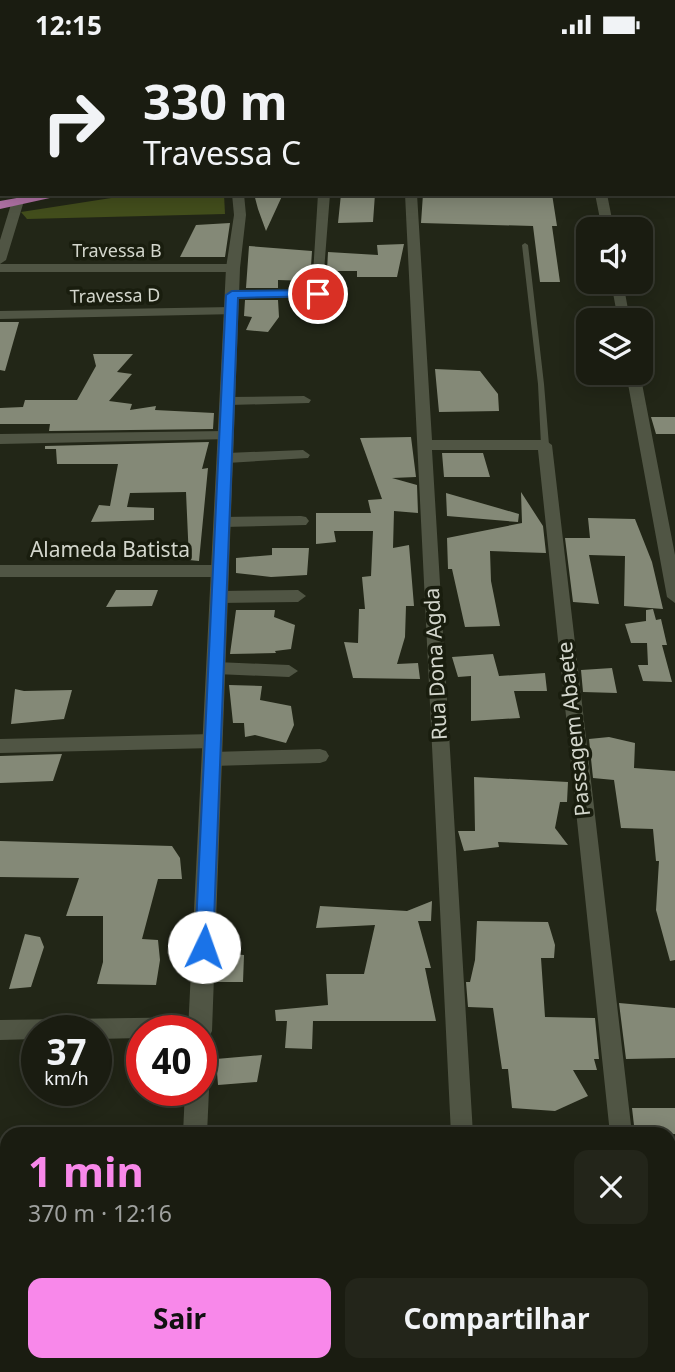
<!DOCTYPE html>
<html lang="pt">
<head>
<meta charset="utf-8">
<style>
  body { margin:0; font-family:"Noto Sans",sans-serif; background:#23251a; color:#f1f3f6; height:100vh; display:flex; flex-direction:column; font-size:26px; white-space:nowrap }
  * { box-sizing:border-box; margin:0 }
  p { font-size:23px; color:#9fa19f }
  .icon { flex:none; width:38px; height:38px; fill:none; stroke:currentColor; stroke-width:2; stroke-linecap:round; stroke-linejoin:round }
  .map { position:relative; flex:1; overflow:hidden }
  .details { position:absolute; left:0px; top:1078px; width:676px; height:245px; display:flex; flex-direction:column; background:#1a1c11; border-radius:21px 21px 0 0; box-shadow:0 4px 18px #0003,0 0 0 2px #383a31 }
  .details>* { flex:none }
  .top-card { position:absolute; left:0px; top:0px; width:676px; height:147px; box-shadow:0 4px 18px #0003,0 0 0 2px #383a31; background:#1a1c11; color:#f1f3f6; overflow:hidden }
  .fabs { position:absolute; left:576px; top:168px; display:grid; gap:14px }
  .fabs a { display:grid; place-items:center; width:77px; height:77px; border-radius:14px; background:#1a1c11; box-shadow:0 4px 18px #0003,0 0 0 2px #383a31; font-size:35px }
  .speed { position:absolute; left:21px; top:966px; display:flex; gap:14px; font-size:35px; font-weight:700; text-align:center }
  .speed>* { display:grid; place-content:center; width:91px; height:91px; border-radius:50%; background:#1a1c11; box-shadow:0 4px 18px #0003,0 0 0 2px #383a31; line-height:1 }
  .speed small { font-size:18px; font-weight:400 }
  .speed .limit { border:10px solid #d22; background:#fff; color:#111 }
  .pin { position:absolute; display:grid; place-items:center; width:60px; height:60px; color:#fff; margin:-30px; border:4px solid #fff; border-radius:50%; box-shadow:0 2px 7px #0007 }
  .me { position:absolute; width:77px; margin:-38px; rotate:3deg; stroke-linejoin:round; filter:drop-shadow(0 0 5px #0008) }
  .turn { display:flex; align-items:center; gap:24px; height:147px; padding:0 28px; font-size:32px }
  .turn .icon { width:91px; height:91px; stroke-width:2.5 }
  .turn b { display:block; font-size:49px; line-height:60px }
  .round { display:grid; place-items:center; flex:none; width:74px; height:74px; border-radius:14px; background:#23251a }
  .headline { display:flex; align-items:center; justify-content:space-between; height:119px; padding:0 28px }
  h1 { font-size:42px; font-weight:700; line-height:52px; color:#f888ea }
  .button { display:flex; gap:14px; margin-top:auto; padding:14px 28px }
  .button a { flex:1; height:80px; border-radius:14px; background:#f888ea; color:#111; font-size:28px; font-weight:700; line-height:80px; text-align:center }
  .button a+a { background:#23251a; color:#f1f3f6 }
  .status { display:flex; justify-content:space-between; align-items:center; height:49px; padding:0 35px; background:#1a1c11; direction:ltr }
  .status svg { height:19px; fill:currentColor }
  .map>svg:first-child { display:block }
  .green { fill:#434e1c }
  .building { fill:#848977 }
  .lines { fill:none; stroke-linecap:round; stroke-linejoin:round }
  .service { fill:#505544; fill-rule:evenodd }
  .minor { fill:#505544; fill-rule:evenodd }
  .tertiary { fill:#505544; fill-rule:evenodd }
  .trunk { fill:#b072a5; fill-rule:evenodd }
  .route { fill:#1a73e8; stroke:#114b97; stroke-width:2 }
  .labels { text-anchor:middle; stroke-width:7; stroke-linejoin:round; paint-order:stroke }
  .far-street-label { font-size:18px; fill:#d3d6cc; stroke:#191d0e }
  .street-label { font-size:21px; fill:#d3d6cc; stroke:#191d0e }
</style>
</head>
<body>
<div class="status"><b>12:15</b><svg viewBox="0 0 49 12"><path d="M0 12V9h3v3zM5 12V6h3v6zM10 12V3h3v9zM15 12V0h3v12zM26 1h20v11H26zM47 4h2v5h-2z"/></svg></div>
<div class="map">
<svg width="675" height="1323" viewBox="0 0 675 1323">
  <rect width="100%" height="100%" fill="#222617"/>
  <path class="green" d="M 137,145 L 224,145 L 225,165 L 27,170 L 21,163 Z"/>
  <path class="building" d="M 254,145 L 283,145 L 266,182 L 258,160 Z
    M 341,145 L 375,145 L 373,173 L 338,174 Z
    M 423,145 L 552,145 L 557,177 L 552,177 L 560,233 L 540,233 L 533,177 L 421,174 Z
    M 230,174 L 225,208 L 180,208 L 196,176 Z
    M 404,195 L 397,228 L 357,228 L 357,222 L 327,222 L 328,203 L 378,206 L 377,196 Z
    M 249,197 L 312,202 L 310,232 L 278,231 L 278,239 L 246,239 Z
    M 245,251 L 278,251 L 279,268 L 268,283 L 246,281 L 252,268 L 244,267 Z
    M 0,273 L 19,273 L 5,322 L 0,321 Z
    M 93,305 L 133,305 L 117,323 L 132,325 L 109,352 L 132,355 L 130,361 L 156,357 L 155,361 L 214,364 L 213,380 L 49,382 L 50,375 L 0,375 L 0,359 L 23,358 L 25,351 L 77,351 L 96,317 Z
    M 435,320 L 480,322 L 498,345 L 499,362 L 439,363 Z
    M 651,368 L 675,368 L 675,385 L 656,385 Z
    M 411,388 L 416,428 L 392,429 L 417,436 L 418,464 L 394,462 L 393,499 L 409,496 L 414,557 L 406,557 L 405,588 L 397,615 L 418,614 L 420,630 L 353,629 L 344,593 L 358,594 L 359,560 L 365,560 L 362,528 L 371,527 L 373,482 L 334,482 L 336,493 L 316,495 L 316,464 L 371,464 L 368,451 L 382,450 L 360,389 Z
    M 209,393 L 202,420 L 208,419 L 199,512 L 189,511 L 186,443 L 130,444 L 127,458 L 154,459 L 154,471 L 91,473 L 99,456 L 110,457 L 118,415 L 57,415 L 56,400 L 45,400 L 45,397 Z
    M 442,404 L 483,404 L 490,428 L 444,428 Z
    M 521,443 L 543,477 L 546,504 L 490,502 L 491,532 L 500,577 L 465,578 L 452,520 L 448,520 L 447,489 L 522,474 Z
    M 446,444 L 519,465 L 518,473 L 447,467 Z
    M 588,469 L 635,470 L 652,513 L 663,560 L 624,557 L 625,507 L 589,506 L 599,555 L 573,553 L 565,489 L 590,489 Z
    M 272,499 L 309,499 L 307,526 L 271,528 L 236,524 L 236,509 L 272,506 Z
    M 116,541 L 158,541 L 152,557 L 106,558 Z
    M 653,560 L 656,571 L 661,570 L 667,596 L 662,596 L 672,633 L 643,632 L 638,616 L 648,616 L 647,594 L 631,594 L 625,575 L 646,572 L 646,561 Z
    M 236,561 L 275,561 L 274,568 L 295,576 L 291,600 L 275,602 L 276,604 L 230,605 Z
    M 493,605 L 499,627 L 545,624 L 547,642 L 514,642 L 520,669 L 471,672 L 471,627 L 458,628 L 452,608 Z
    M 612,619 L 617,644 L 583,643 L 581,621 Z
    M 229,636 L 262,637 L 260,651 L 291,657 L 294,676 L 286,694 L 255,686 L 245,688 L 244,674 L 233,674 Z
    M 15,640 L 24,642 L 72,641 L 64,670 L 11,675 Z
    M 609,688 L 635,694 L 634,719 L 675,722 L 675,911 L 670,912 L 656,861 L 659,812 L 656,812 L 653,780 L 621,779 L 614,731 L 593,729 L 589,690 Z
    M 62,705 L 53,732 L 0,734 L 0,707 Z
    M 474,728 L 568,733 L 567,753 L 560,753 L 555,779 L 568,796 L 498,793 L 499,798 L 464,802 L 458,782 L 475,782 Z
    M 0,792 L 172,797 L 180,809 L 182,830 L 158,830 L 142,890 L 158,891 L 160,911 L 156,936 L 97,935 L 103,913 L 103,867 L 66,867 L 79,829 L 0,828 Z
    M 432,852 L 431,872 L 418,872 L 431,919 L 425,919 L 436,972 L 313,972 L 312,1000 L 285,999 L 287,972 L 276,972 L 275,961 L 328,956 L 326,925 L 364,925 L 375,876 L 316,879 L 320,857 L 407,862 Z
    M 477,872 L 548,873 L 555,896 L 554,909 L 541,909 L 545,968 L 595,969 L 599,1010 L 594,1010 L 597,1021 L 573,1021 L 588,1047 L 555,1062 L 512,1059 L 508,1020 L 502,1020 L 493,959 L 468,958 L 466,933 L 470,933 L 475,911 Z
    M 25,885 L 40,888 L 44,898 L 31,938 L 9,940 Z
    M 219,904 L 244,906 L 243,933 L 217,933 Z
    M 619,954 L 675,959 L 675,1009 L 626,1010 Z
    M 262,1006 L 257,1033 L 218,1036 L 216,1010 Z
    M 632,1059 L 675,1059 L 675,1085 L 635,1085 Z"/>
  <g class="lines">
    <path class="service" d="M 525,194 L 528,196 L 544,335 L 549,396 L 545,398 L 541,396 L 538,335 L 522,196 Z"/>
    <path class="minor" d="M 33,0 L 43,0 L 32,2 Z
      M 110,0 L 120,0 L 120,2 L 110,2 Z
      M 404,0 L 414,0 L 414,2 L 404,2 Z
      M 519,0 L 529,0 L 529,2 L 519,2 Z
      M 628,0 L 638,0 L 639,2 L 629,2 Z
      M 318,145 L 330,145 L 322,248 L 228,249 L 228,243 L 232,242 L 312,241 Z
      M 405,145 L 417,145 L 432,391 L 545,391 L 552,396 L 632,1085 L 610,1085 L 538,401 L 432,401 L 473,1085 L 451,1085 Z
      M 595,145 L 607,145 L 614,180 L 602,180 Z
      M 18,149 L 24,152 L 6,211 L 0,215 L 0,191 L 12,152 Z
      M 0,215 L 233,215 L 239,219 L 233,223 L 0,223 Z
      M 611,233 L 623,233 L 630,271 L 618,271 Z
      M 232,258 L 237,259 L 237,265 L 0,270 L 0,262 Z
      M 626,324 L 640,324 L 675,506 L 675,554 L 667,548 Z
      M 304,347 L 311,351 L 309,354 L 229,356 L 222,352 L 229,348 Z
      M 226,382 L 231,384 L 231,390 L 0,395 L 0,385 Z
      M 303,401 L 310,406 L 308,409 L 227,414 L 220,409 L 227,404 Z
      M 301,467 L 306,468 L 309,472 L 306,476 L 223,478 L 215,473 L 223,468 Z
      M 0,516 L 220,516 L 228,522 L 220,528 L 0,528 Z
      M 298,541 L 306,547 L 298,553 L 220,554 L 212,548 L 220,542 Z
      M 216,613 L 289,616 L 298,622 L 289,628 L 216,625 L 207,619 Z
      M 213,685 L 219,687 L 222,692 L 219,697 L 213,699 L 0,704 L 0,690 Z
      M 320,700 L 326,702 L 329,707 L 326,712 L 320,714 L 212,717 L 206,715 L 203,710 L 206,705 L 212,703 Z
      M 200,968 L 207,971 L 211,978 L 207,985 L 201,988 L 201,982 L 142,982 L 142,989 L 96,990 L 96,982 L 37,982 L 37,990 L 0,991 L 0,971 Z
      M 0,1198 L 7,1198 L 7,1222 L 0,1222 Z
      M 668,1307 L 675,1307 L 675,1323 L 457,1323 L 460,1316 L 668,1316 Z"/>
    <path class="tertiary" d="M 232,145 L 244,145 L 246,166 L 240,219 L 212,982 L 208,990 L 201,993 L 201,982 L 188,982 L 226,219 L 234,166 Z
      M 201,1031 L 209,1041 L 207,1085 L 183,1085 L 185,1041 L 201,1041 Z
      M 171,1316 L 199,1316 L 199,1323 L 171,1323 Z"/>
    <path class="trunk" d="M 675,78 L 675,86 L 674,86 L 674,79 Z
      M 674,99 L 675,99 L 675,107 L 674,107 Z
      M 2,126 L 2,134 L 0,135 L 0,127 Z
      M 39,145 L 68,145 L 0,160 L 0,152 Z"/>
  </g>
  <path class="route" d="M 318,241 L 322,242 L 322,247 L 238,249 L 213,898 L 210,904 L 204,906 L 197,904 L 195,898 L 226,246 L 232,242 Z"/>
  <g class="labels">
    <g class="far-street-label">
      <text x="117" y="208">Travessa B</text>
      <text transform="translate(115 247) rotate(-1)" y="6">Travessa D</text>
    </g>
    <g class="street-label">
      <text x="110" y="508">Alameda Batista</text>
      <text transform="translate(436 615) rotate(-93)" y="7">Rua Dona Agda</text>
      <text transform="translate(574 680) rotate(-96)" y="7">Passagem Abaete</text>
    </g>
  </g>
</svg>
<div class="fabs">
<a><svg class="icon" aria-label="sound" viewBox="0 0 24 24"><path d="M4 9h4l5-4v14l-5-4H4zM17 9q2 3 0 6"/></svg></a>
<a><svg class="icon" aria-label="layers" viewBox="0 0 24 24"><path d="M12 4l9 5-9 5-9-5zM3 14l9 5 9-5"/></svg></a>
</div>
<div class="speed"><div>37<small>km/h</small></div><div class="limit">40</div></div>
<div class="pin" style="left:318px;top:245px;background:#d93025"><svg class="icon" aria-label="arrive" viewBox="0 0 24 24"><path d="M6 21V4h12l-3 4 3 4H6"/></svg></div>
<svg class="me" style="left:204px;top:898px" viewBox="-20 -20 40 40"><circle r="19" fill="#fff"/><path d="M0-13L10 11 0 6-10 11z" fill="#1a73e8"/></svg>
<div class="top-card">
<div class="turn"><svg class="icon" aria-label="right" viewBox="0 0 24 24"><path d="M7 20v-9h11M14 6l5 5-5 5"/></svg><div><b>330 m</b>Travessa C</div></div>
</div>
<section class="details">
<div class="headline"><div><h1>1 min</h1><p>370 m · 12:16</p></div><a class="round"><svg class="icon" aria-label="close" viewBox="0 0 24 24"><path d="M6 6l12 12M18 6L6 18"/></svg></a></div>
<div class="button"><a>Sair</a><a>Compartilhar</a></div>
</section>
</div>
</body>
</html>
